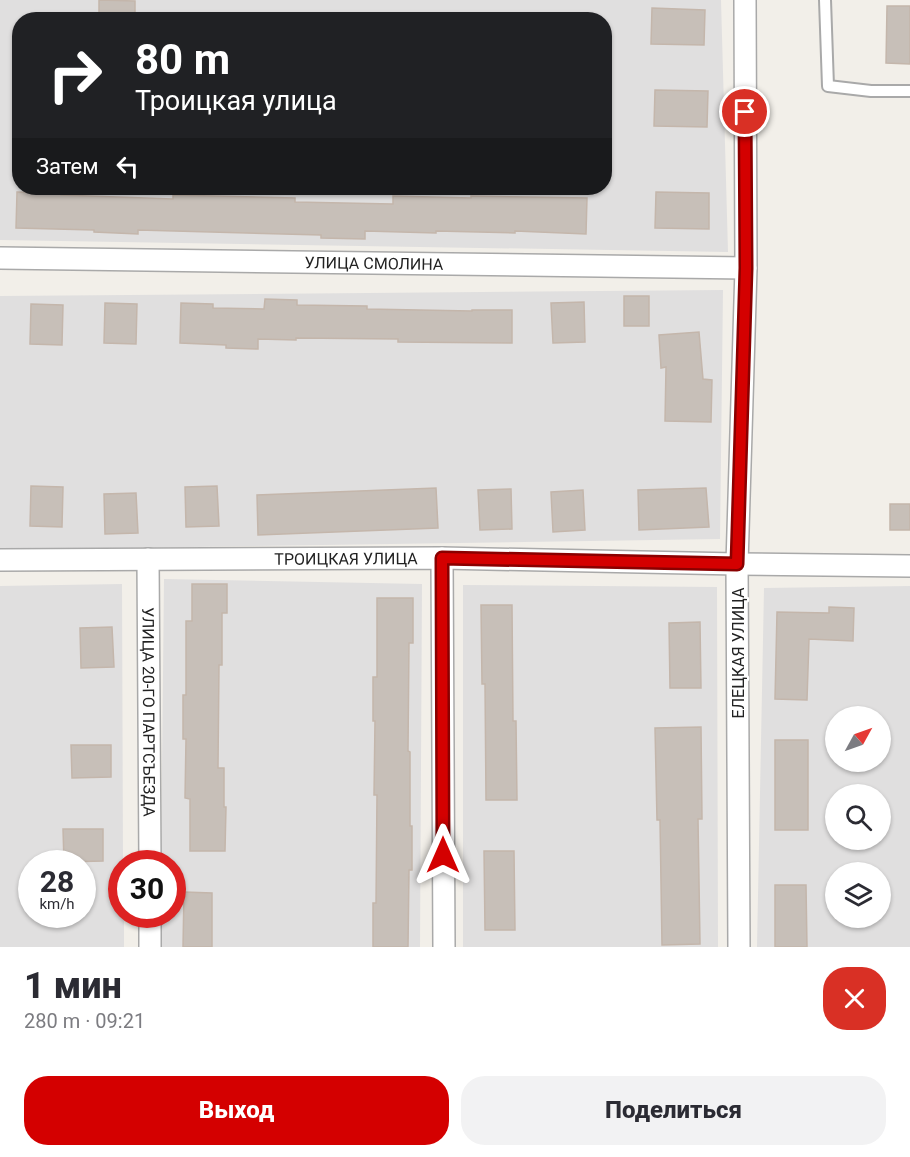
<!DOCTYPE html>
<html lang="ru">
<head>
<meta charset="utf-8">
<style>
  body { margin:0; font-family:Roboto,sans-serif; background:#f2f2f3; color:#2b2b33; height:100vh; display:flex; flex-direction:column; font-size:22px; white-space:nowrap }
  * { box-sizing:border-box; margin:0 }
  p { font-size:20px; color:#7c7c81 }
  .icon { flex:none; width:33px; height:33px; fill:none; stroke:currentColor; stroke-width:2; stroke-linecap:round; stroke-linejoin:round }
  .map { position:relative; height:947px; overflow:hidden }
  .panel { display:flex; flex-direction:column; background:#fff; flex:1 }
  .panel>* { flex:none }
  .top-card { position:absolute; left:12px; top:12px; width:600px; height:183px; border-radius:24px; box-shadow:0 2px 4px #0004; background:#202124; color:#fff; overflow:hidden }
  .needle { width:39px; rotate:50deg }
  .controls { position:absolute; left:825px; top:706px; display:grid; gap:12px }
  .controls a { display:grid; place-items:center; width:66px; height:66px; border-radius:50%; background:#fff; box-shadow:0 2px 4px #0004; font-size:30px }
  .speed { position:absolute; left:18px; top:850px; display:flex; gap:12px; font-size:30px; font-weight:700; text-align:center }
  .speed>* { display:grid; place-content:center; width:78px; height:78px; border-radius:50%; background:#fff; box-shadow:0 2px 4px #0004; line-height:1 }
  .speed small { font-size:15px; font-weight:400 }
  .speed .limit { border:9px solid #d22; background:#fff; color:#111 }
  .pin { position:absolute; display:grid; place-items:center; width:51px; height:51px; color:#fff; margin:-26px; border:3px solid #fff; border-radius:50%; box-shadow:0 2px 6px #0007 }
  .me { position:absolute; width:66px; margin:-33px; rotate:0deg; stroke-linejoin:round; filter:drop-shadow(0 0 4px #0008) }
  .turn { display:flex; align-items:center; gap:21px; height:126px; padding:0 24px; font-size:27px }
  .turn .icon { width:78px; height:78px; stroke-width:2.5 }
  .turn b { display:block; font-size:42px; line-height:51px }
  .then { display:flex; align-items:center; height:57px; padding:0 24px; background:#0003; gap:12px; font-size:22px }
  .round { display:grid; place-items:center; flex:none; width:63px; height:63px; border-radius:24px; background:#f2f2f3 }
  .headline { display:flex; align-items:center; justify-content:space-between; height:102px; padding:0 24px }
  h1 { font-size:36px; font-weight:800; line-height:45px }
  .action { display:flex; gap:12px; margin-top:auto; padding:12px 24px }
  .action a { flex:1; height:69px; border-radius:24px; background:#d40000; color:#fff; font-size:24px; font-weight:800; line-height:69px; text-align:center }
  .action a+a { background:#f2f2f3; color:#2b2b33 }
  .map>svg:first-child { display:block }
  .residential { fill:#e0dfdf; fill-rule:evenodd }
  .building { fill:#c7bfb8; stroke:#c4b6ab; stroke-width:1.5 }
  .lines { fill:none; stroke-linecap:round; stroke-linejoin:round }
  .service-casing { stroke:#a9a9a9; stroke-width:14 }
  .minor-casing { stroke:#a9a9a9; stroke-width:24 }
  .service { stroke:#fff; stroke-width:10 }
  .minor { stroke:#fff; stroke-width:21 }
  .route-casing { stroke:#8a0000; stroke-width:15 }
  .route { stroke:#d40000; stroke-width:10 }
  .labels { text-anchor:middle; stroke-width:4.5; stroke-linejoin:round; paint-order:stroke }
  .street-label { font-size:16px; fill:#222; stroke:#fff }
</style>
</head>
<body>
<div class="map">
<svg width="910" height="947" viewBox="0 0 910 947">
  <rect width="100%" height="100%" fill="#f2efe9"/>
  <path class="residential" d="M 0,0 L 721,0 L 728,252 L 0,240 ZM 20,20 L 604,20 L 604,188 L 20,188 Z
    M 723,290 L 720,539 L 0,550 L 0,296 Z
    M 164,579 L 422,584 L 420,947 L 160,947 L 161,915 L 172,915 L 172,864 L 161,864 Z
    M 122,584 L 123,864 L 122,864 L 122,915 L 124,915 L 124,947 L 0,947 L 0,586 ZM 32,864 L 82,864 L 82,915 L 32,915 Z
    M 463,585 L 717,587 L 718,947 L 463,947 Z
    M 910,586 L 910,947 L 757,947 L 764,588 ZM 836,717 L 880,717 L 880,762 L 836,762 ZM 836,795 L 880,795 L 880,840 L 836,840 ZM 836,873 L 880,873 L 880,918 L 836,918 Z"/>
  <path class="building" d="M 99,0 L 135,1 L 135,20 L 99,20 Z
    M 887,6 L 910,6 L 910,64 L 886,63 Z
    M 652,8 L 705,10 L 704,45 L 651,44 Z
    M 655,90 L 708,91 L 707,127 L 654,126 Z
    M 17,192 L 61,193 L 61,195 L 173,199 L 173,195 L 295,198 L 295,202 L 393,204 L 393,196 L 471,198 L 471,196 L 587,198 L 586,234 L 515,231 L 515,233 L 436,231 L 436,233 L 365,231 L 365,239 L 321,238 L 321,235 L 138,230 L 138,234 L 94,232 L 94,230 L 16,228 Z
    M 656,192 L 709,193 L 709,229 L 655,228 Z
    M 624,296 L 649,296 L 649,326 L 624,326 Z
    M 265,299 L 297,300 L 297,305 L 367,306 L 367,309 L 472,311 L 472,310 L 512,310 L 512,343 L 398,342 L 398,339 L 296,338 L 296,340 L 258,339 L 258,349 L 226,348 L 226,345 L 180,343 L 181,303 L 213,304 L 213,308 L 264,309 Z
    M 584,302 L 585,342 L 553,343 L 551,303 Z
    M 105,303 L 137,304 L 136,344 L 104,343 Z
    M 31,304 L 63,305 L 62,345 L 30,344 Z
    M 699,332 L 703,379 L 712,380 L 711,422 L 665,421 L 666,367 L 661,368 L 659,335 Z
    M 31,486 L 63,487 L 62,527 L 30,526 Z
    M 217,486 L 219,526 L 186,527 L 185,487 Z
    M 436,488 L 438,528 L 258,535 L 257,495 Z
    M 706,488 L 709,527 L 639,530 L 638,490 Z
    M 511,489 L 512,529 L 480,530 L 478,490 Z
    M 583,490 L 585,530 L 553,532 L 551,492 Z
    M 136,493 L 138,533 L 105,534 L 104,494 Z
    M 890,504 L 910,504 L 910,530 L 890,530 Z
    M 192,584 L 227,584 L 227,613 L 222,613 L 222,665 L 219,665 L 218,768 L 224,768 L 224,807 L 226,807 L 225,851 L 190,851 L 190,799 L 185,798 L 186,739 L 183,739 L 183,695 L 186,695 L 186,621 L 192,621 Z
    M 377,598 L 413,598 L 413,643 L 409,643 L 408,751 L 410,752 L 410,826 L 412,826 L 412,870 L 409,870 L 408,947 L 373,947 L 373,903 L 376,903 L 377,795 L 374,795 L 375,721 L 373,721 L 373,677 L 377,677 Z
    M 481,605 L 512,605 L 513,721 L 516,721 L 517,800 L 486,800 L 485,684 L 482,684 Z
    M 829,607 L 854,608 L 853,641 L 809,639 L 807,700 L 775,699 L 777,612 L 829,613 Z
    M 700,622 L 701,688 L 670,688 L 669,623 Z
    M 112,627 L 114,667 L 81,668 L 80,628 Z
    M 701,727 L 702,819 L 698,819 L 700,944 L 662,945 L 660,820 L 657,820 L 655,728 Z
    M 775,740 L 808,740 L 808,830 L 775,830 Z
    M 71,745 L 111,745 L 111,777 L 72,778 Z
    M 63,829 L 103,829 L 103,861 L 64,862 Z
    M 484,851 L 514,851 L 515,930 L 485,930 Z
    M 775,885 L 806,885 L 807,947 L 775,947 Z
    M 184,892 L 212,893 L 212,947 L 183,947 Z"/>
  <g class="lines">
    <g class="service-casing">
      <path id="service" d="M 825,0 L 828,86 L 871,91 L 910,91"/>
    </g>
    <g class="minor-casing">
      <g id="minor">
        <path id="s1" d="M 0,258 L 746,268"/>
        <path d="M 442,558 L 444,947"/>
        <path id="s2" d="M 148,559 L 150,864"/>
        <path id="s3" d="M 0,560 L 442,558 L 737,564 L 910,566"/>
        <path d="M 150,915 L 150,947"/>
        <path d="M 739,947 L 737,564 L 746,268 L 745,0"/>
      </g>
    </g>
    <use href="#service" class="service"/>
    <use href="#minor" class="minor"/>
  </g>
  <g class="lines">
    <g class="route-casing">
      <path id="route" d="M 443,855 L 442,558 L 737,564 L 746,268 L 745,112"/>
    </g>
    <use href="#route" class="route"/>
  </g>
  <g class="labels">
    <g class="street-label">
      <text dy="6" stroke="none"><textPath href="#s1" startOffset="374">УЛИЦА СМОЛИНА</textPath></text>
      <text dy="6" stroke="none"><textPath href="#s3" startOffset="346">ТРОИЦКАЯ УЛИЦА</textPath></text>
      <text transform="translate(738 653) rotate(-90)" y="6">ЕЛЕЦКАЯ УЛИЦА</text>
      <text dy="6" stroke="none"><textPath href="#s2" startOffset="153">УЛИЦА 20-ГО ПАРТСЪЕЗДА</textPath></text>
    </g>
  </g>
</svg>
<div class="controls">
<a><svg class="needle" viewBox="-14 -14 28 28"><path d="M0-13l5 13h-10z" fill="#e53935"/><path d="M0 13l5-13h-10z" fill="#7c7c81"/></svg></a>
<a><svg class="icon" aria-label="search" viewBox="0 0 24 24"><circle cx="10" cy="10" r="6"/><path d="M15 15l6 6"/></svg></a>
<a><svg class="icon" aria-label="layers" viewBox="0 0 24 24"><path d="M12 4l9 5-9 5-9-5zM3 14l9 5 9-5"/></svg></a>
</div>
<div class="speed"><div>28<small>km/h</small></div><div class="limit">30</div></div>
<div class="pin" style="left:745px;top:112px;background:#d93025"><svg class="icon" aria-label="arrive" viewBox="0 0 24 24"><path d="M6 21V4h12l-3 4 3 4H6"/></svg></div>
<svg class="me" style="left:443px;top:855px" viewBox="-20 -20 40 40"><path d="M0-17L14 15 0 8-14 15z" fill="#d40000" stroke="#fff" stroke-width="4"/></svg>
<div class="top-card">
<div class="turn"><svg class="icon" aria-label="right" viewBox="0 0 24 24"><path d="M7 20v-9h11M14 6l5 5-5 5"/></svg><div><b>80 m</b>Троицкая улица</div></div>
<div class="then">Затем<svg class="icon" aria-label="left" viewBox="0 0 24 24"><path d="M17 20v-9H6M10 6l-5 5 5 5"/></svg></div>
</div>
</div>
<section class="panel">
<div class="headline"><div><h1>1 мин</h1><p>280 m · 09:21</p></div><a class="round" style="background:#d93025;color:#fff"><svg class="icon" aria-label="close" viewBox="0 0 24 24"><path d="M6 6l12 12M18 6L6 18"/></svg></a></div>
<div class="action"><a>Выход</a><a>Поделиться</a></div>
</section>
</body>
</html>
